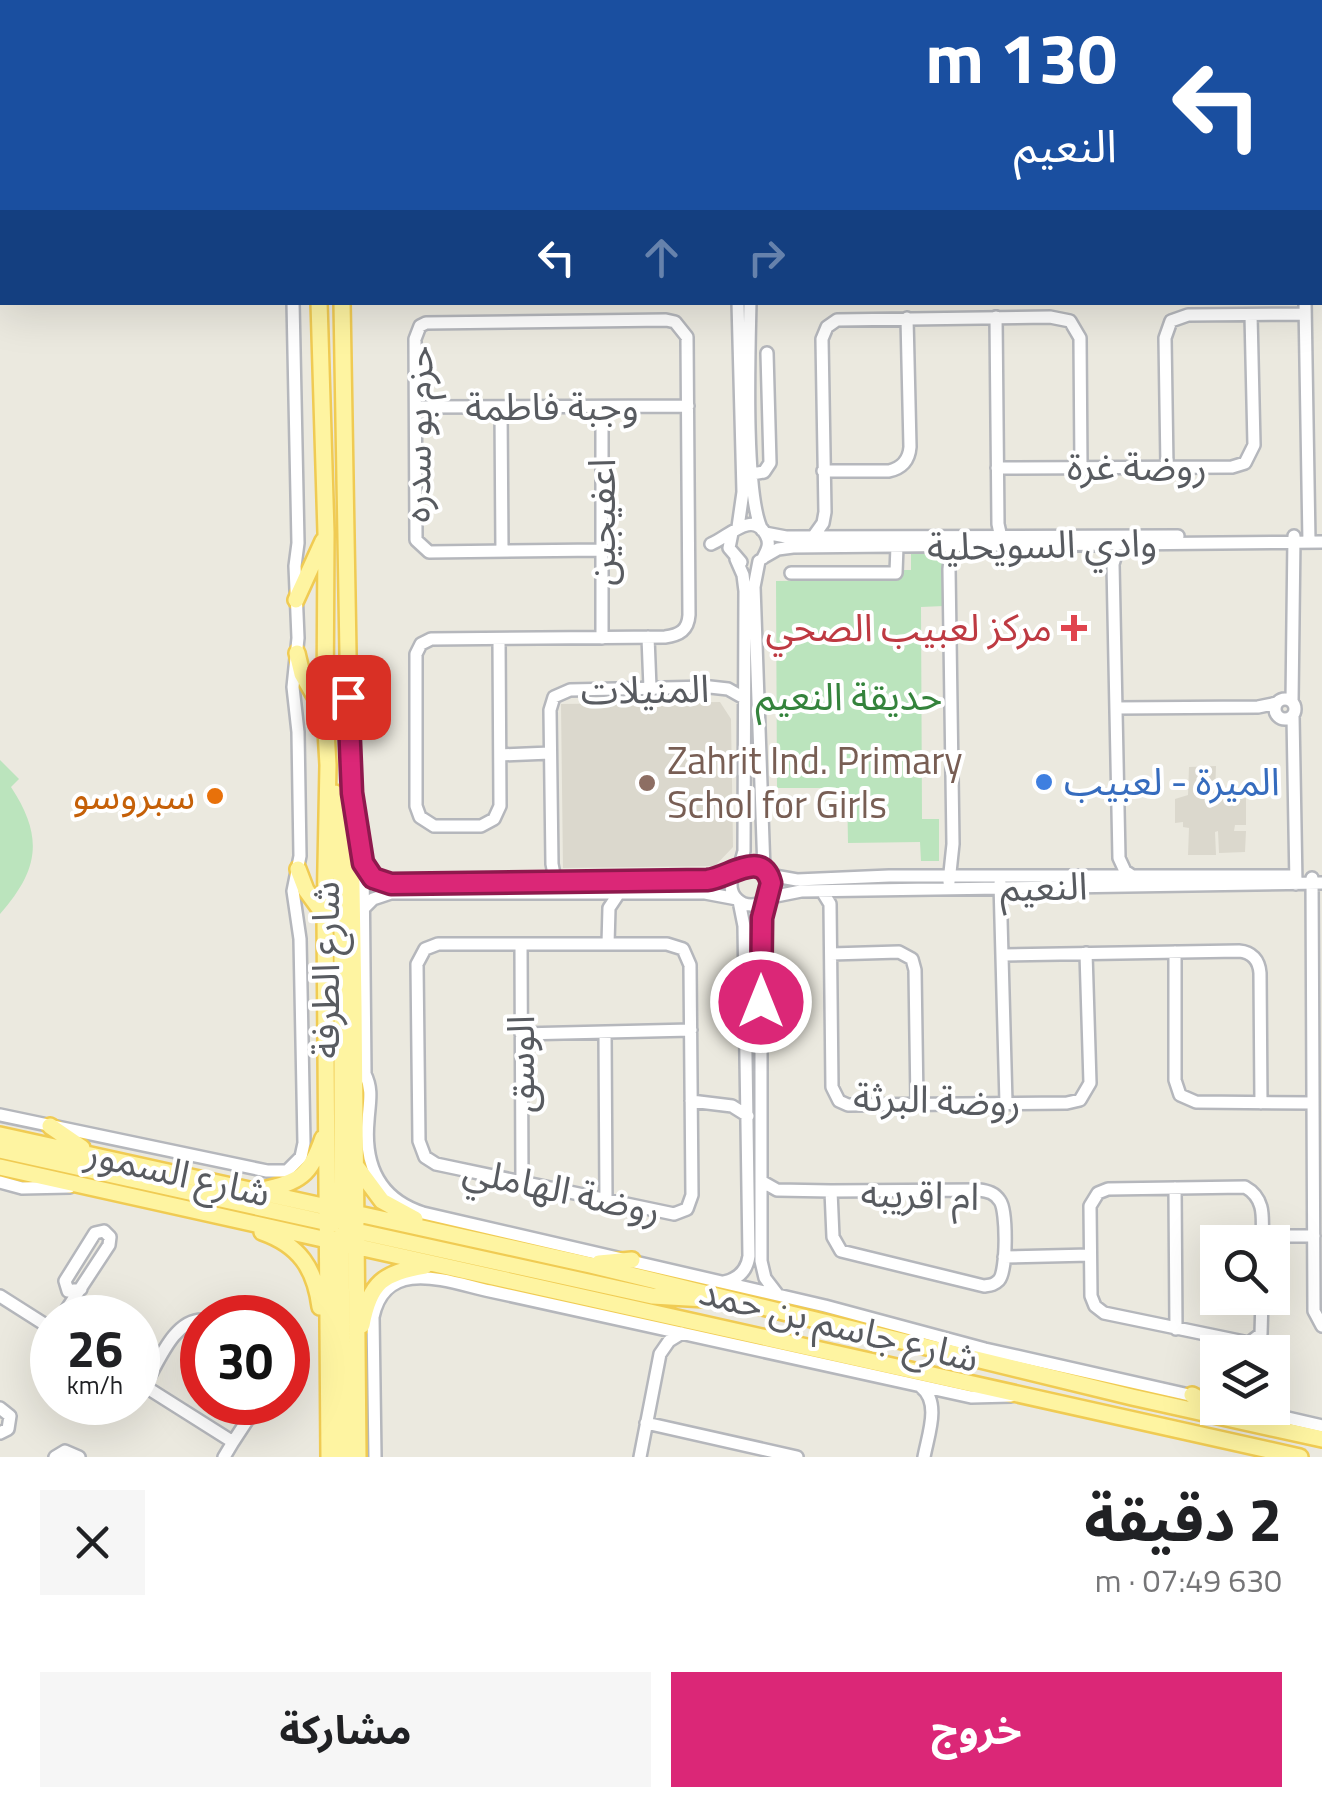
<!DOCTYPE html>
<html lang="ar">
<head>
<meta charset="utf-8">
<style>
  body { margin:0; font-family:"Titillium Web","Noto Sans Arabic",sans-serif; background:#f6f6f6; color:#202124; direction:rtl; height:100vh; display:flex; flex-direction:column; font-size:38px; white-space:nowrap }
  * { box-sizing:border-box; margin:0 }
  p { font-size:32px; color:#757577 }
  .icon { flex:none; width:55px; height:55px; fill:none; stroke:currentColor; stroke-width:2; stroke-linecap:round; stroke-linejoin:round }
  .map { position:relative; height:1457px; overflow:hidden; direction:ltr }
  .details { display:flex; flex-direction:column; background:#fff; flex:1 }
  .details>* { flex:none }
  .top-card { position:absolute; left:0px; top:0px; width:1322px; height:305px; box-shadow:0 10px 40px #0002; direction:rtl; background:#1a4fa0; color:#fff; overflow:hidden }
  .fabs { position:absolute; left:1200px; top:1225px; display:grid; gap:20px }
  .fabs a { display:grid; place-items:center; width:90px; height:90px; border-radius:0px; background:#fff; box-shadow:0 10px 40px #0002; font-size:50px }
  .speed { position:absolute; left:30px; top:1295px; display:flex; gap:20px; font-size:50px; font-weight:700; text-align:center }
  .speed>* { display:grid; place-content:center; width:130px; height:130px; border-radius:50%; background:#fff; box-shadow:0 10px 40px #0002; line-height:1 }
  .speed small { font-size:25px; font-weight:400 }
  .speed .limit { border:15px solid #d22; background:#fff; color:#111 }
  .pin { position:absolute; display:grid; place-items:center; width:85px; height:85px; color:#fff; margin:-42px; border-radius:20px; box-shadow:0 5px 15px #0006 }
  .me { position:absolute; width:110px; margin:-55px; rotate:0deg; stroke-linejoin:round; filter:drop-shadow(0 0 8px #0008) }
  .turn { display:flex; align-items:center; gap:35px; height:210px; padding:0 40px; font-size:45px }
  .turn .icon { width:130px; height:130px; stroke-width:2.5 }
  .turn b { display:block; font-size:70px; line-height:85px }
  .lanes { display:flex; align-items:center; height:95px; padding:0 40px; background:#0003; justify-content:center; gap:50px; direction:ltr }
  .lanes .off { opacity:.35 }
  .round { display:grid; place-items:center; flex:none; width:105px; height:105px; border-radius:0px; background:#f6f6f6 }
  .summary { display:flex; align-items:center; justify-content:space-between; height:170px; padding:0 40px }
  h1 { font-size:60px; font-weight:700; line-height:75px }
  .button { display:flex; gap:20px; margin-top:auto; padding:20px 40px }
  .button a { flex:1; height:115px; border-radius:0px; background:#db2777; color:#fff; font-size:40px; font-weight:700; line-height:115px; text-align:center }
  .button a+a { background:#f6f6f6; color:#202124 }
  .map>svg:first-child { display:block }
  .education { fill:#dbd8cd }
  .green { fill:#bbe4bd }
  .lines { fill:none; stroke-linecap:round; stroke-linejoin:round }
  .minor-casing { stroke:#b5b7bc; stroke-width:16 }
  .major-casing { stroke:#f0cb53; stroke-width:20 }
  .minor { stroke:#fff; stroke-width:11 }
  .major { stroke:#fef4a1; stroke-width:15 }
  .route-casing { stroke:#8e194d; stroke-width:25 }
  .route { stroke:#db2777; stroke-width:18 }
  .health-dot { fill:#e0444e; stroke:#fff; stroke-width:4 }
  .shop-dot { fill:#3f7fe0; stroke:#fff; stroke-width:4 }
  .education-dot { fill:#8d6e63; stroke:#fff; stroke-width:4 }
  .food-dot { fill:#e8710a; stroke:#fff; stroke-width:4 }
  .labels { text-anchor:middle; stroke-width:8; stroke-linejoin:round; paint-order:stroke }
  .street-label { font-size:38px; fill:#585b60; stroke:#fff }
  .health-label { font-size:38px; fill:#be3a42; stroke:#fff; text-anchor:end }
  .park-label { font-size:38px; fill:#34833c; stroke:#fff }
  .education-label { font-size:38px; fill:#785e54; stroke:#fff; text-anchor:start }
  .shop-label { font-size:38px; fill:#366cbe; stroke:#fff; text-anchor:start }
  .food-label { font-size:38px; fill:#c56008; stroke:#fff; text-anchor:end }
</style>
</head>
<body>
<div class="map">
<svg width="1322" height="1457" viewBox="0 0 1322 1457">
  <rect width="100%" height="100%" fill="#ebe9df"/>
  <path class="education" d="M 720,702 L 731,719 L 733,847 L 715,866 L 563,868 L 561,704 Z
    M 1216,766 L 1215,794 L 1246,794 L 1246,825 L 1235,825 L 1234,831 L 1246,831 L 1245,852 L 1219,853 L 1218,831 L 1215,832 L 1216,855 L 1188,855 L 1189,828 L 1183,827 L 1183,822 L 1175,823 L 1175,799 L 1188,795 L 1189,767 Z"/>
  <path class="green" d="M 911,553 L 943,553 L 944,606 L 921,607 L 922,819 L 939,819 L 939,861 L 921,861 L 920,842 L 848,843 L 847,788 L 777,788 L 776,581 L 878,580 L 879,570 L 911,570 Z
    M 0,760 L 19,779 L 11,787 C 44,837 39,870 0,914 Z"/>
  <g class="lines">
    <g class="minor-casing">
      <path id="minor" d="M 290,0 L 290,2
        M 352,0 L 352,2
        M 740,0 L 740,2
        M 808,0 L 808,2
        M 917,0 L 917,2
        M 999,0 L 999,2
        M 1107,0 L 1107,2
        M 1174,0 L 1175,2
        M 1244,0 L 1244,2
        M 1320,32 L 1322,32
        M 1320,141 L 1322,141
        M 1320,216 L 1322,216
        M 1320,225 L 1322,225
        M 1320,239 L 1322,239
        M 1320,249 L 1322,249
        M 738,302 L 743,492 L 738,527
        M 750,302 C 749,349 744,495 762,530
        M 1305,302 L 1309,542
        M 996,317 L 998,524 L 1002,542
        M 416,407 L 688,406
        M 501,408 L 502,551
        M 1167,467 L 1165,338 L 1171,321 L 1188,315 L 1305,314
        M 997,468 L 1232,467 L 1245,463 L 1254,445 L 1251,315
        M 823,471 L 889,471 C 902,468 909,460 910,447 L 907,318
        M 752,474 L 764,472 L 770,463 L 767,353
        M 732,533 L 729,548 L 741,562
        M 765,533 L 786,537 L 1178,536
        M 813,537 L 823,523 L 825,512 L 822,339 L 827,327 L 837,320 L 1050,317 L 1070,321 L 1080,338 L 1081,467
        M 1121,539 L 1113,564 L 1119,858 L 1125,871 L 1134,877
        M 711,544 C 727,538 753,509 766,535 C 771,544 767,550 763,558
        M 764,557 L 778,549 L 793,547 L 1322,542
        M 736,559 L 743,575 L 745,591 L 744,851 L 739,869
        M 759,561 L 754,587 L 764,870
        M 791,573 L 896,573 L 897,546
        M 648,637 L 650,688
        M 602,638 L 602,407
        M 499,639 L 500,806 L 494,819 L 481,826 L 434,826 L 420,817 L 416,806 L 416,654 L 421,644 L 431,639 L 665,637 C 680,635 688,630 689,615 L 687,337 L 675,322 L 666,320 L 426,323 L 420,326 L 415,339 L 416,540 L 429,552 L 601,550
        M1275 709a10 10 0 1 1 20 0a10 10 0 1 1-20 0Z
        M 1292,702 L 1294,536
        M 1116,708 L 1258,707 L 1277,703
        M 1293,716 L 1296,884
        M 500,755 L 550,753
        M 355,812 L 363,863 L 365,1074 C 373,1090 369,1103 368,1121 C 364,1164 379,1199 423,1213 L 825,1306 L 985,1349 L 1198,1397
        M731 885a20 20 0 1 1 40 0a20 20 0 1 1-40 0Z
        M 364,867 L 373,878 L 391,884 L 712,880 L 736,871
        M 769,875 L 797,880 L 889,876 L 1293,876
        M 1312,878 L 1314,1311 L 1322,1326
        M 562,881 L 554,874 L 552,864 L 550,710 L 554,697 L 570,690 L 710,687 L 728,689 L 744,698
        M 949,882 L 953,844 L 949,569 L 952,541
        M 1000,883 L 1006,1103
        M 822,891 L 830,904 L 832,1087 L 839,1101 L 848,1105 L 1067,1103 L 1080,1100 L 1090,1083 L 1086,953
        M 766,898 L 801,891 L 1322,883
        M 765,899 L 761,924 L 761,1261 L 765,1278 L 778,1295
        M 363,909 L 373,899 L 391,893 L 705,893 L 737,899
        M 438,944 L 667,944 L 683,949 L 690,965 L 692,1195 L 687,1209 L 674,1214 L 436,1164 L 425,1157 L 419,1141 L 417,964 L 425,949 Z
        M 608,944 L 609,908 L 619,893
        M 521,945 L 522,1182
        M 1175,952 L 1175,1080 L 1180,1095 L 1196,1102 L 1313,1103
        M 831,954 L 899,952 L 912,959 L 915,970 L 917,1103
        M 1003,955 L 1239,951 C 1252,952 1259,960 1260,973 L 1261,1103
        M 605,1033 L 606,1202
        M 521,1034 L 691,1030
        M 691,1101 L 732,1106 L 748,1116
        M 0,1115 L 267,1171 L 287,1171 L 301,1157 L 304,1143 L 300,939 L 293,891 L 300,856 L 298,732 L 293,687 L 298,638 L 295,566 L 298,543 L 293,302
        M 761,1181 L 777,1190 L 831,1191
        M 0,1182 L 22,1188 L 70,1187
        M 1175,1188 L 1176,1329
        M 831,1191 L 979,1190 C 988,1191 995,1193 1000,1201 C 1007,1211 1007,1271 999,1280 C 994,1285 991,1285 984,1286 L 841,1251 L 833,1237 Z
        M 1262,1236 L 1314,1236
        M 1262,1242 C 1262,1221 1267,1199 1245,1187 L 1108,1189 L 1098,1193 L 1090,1206 L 1091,1296 L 1095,1306 L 1104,1313 L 1249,1343 L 1261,1334 L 1262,1298
        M 1004,1257 L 1090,1255
        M 724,1282 C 739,1279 747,1270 749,1256 L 744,926 L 739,901
        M 0,1296 L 52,1329
        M 61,1318 L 109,1245 L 110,1237 L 104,1231 L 95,1233 L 65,1281 L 68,1291 L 81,1289
        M 138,1382 L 233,1442 L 224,1457
        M 144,1386 C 158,1364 173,1320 202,1320
        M 921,1387 C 941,1402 928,1435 924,1457
        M 0,1408 L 10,1416 L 8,1429 L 0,1433
        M 1244,1408 L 1322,1426
        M 646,1423 L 797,1457
        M 233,1442 L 250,1416 L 252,1402
        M 55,1457 L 65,1451 L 79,1457
        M 375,1457 L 373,1317 C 386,1256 448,1282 490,1291 L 971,1397 L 1011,1396
        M 640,1457 L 660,1354 L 669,1341 L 682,1333"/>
    </g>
    <g class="major-casing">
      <path id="major" d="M 320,0 L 321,2
        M 340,0 L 340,2
        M 319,302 L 326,533 L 325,713 L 328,765 L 325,916 L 329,1457
        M 342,302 L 354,1005 L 358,1457
        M 296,600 L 323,541
        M 297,653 L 302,674 L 324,712
        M 335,793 L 342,895 L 342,1217 L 354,1245
        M 298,869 L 306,890 L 325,916
        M 50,1126 L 82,1148
        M 0,1135 L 590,1265 L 1132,1397 L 1322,1439
        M 0,1150 L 333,1224
        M 356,1166 L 382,1201 L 415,1219
        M 0,1167 L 1300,1457
        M 262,1190 C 300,1182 310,1176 323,1138
        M 347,1229 L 652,1296 L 706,1299
        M 262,1232 C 299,1245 315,1268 320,1307
        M 341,1236 L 343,1457
        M 599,1263 L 632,1260
        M 362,1325 C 370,1282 383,1273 425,1266
        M 1192,1395 L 1223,1411"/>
    </g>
    <use href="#minor" class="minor"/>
    <use href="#major" class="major"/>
  </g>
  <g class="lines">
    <g class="route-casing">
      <path id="route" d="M 348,697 L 352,793 L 363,863 L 373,878 L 391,884 L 707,880 C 729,878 762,848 771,883 L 762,918 L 761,1002"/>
    </g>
    <use href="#route" class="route"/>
  </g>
  <path class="health-dot" d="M1069 613h10v10h10v10h-10v10h-10v-10h-10v-10h10z"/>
  <circle class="shop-dot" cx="1044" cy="782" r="10"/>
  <circle class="education-dot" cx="647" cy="783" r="10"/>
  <circle class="food-dot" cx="215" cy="796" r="10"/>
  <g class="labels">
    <g class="street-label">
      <text x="552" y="420">وجبة فاطمة</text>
      <text transform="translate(418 434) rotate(-89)" y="13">حزم بو سدره</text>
      <text x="1137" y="480">روضة غرة</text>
      <text transform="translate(602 522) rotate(-90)" y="13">اعفيجين</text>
      <text transform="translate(1042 545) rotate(-1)" y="13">وادي السويحلية</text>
      <text transform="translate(645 690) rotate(-1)" y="13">المنيلات</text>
      <text transform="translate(1044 887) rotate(-1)" y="13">النعيم</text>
      <text transform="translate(326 970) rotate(-90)" y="13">شارع الطرفة</text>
      <text transform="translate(521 1064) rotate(-90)" y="13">الوسق</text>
      <text transform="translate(937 1100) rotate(2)" y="13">روضة البرثة</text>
      <text transform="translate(178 1173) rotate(13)" y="13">شارع السمور</text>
      <text transform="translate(562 1190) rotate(12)" y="13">روضة الهاملي</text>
      <text transform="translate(920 1195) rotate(2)" y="13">ام اقريبه</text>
      <text transform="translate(839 1325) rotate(14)" y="13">شارع جاسم بن حمد</text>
    </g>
    <g class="health-label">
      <text x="1052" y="641">مركز لعبيب الصحي</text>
    </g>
    <g class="park-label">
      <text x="849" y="710">حديقة النعيم</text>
    </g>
    <g class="education-label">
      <text x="667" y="774">Zahrit Ind. Primary<tspan x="667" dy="44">Schol for Girls</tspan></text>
    </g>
    <g class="shop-label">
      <text x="1064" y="795">الميرة - لعبيب</text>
    </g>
    <g class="food-label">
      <text x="195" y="809">سبروسو</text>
    </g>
  </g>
</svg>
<div class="fabs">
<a><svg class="icon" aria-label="search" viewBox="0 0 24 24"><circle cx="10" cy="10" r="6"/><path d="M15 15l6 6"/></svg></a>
<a><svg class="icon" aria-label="layers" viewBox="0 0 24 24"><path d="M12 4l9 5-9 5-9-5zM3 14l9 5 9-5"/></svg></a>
</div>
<div class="speed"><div>26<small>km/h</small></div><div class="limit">30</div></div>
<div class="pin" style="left:348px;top:697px;background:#d93025"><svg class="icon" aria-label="arrive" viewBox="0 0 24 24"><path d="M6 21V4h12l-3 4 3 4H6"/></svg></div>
<svg class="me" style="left:761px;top:1002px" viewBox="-20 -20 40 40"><circle r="17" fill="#db2777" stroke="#fff" stroke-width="3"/><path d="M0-11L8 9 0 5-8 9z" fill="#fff"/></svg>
<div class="top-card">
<div class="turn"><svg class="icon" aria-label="left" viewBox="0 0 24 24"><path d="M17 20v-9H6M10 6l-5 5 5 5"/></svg><div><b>130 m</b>النعيم</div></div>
<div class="lanes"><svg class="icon" aria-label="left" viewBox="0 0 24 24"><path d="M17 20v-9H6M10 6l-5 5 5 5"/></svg><svg class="icon off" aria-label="ahead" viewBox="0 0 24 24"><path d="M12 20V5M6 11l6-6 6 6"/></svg><svg class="icon off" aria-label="right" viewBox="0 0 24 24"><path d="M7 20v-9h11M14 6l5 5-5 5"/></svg></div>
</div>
</div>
<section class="details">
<div class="summary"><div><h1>2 دقيقة</h1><p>630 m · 07:49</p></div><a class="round"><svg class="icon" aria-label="close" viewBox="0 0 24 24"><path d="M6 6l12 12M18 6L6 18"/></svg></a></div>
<div class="button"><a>خروج</a><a>مشاركة</a></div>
</section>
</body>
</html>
